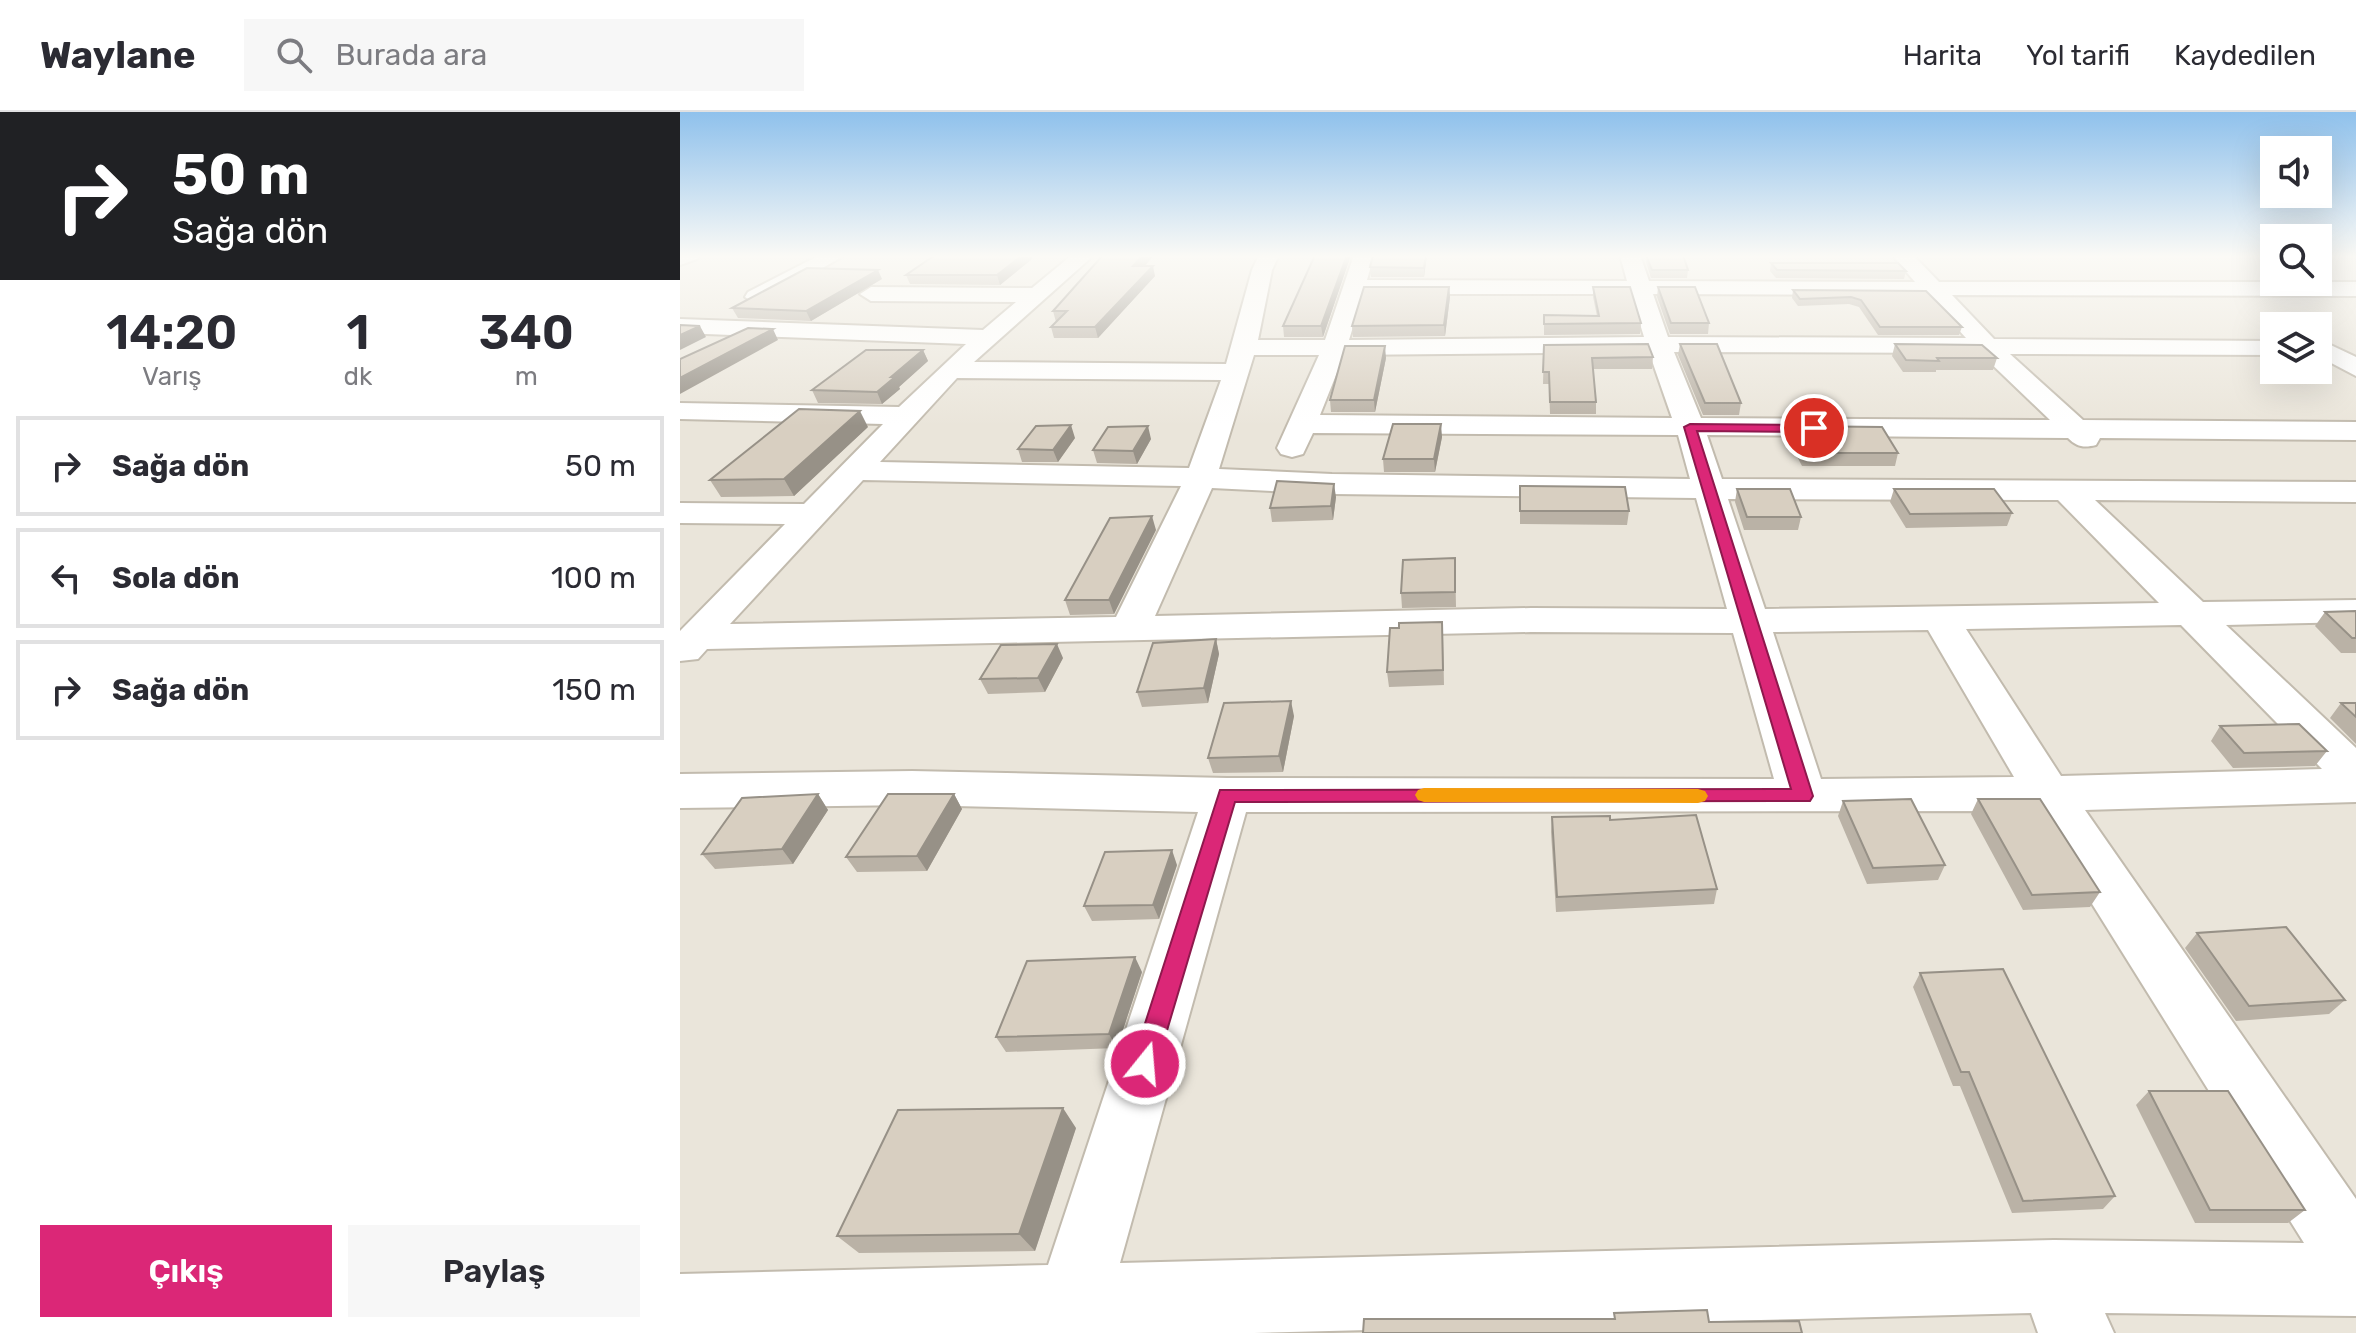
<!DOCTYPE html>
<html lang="tr">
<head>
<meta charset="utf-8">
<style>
  body { margin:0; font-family:Rubik,sans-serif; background:#f7f7f7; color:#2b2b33; height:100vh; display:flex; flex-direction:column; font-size:30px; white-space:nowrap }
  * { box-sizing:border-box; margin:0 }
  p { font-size:26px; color:#7c7c81 }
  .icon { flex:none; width:44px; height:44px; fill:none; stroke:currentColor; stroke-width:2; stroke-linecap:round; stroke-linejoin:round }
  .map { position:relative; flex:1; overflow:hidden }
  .sheet { display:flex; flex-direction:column; background:#fff; width:680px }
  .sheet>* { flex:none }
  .top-card { background:#202124; color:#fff; overflow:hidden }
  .buttons { position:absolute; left:1580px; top:24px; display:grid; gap:16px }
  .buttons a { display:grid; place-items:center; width:72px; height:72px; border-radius:0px; background:#fff; box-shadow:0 8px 32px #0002; font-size:40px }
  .pin { position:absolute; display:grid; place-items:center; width:68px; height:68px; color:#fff; margin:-34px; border:4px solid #fff; border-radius:50%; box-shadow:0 2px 8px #0007 }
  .me { position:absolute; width:88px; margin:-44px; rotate:17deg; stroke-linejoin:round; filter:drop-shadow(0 0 6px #0008) }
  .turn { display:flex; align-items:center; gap:28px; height:168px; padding:0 40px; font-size:36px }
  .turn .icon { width:104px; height:104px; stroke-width:2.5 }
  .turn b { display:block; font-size:56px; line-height:68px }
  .eta { display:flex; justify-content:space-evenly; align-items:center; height:136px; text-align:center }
  .eta b { font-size:48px; font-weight:600; line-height:56px }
  .button { display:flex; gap:16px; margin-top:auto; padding:16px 40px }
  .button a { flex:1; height:92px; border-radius:0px; background:#db2777; color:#fff; font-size:32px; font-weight:600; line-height:92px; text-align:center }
  .button a+a { background:#f7f7f7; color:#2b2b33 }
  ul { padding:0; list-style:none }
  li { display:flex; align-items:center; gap:24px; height:100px; margin:0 16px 12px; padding:0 24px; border:4px solid #e1e1e2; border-radius:0px }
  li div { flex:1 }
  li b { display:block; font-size:30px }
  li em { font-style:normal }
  header { display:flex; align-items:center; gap:48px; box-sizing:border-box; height:112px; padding:0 40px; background:#fff; border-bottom:2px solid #e1e1e2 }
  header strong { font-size:38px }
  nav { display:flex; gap:44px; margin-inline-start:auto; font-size:28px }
  .search { width:560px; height:72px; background:#f7f7f7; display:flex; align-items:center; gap:20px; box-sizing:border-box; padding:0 28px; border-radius:0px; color:#7c7c81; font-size:30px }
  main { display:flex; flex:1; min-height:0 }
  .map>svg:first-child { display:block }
  .residential { fill:#eae5da; fill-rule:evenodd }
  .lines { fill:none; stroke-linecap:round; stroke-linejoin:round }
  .minor-casing { stroke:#c2bbae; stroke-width:4 }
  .minor { fill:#fff; fill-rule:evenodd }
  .wall { fill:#bab2a6 }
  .shaded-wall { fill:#979187 }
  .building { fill:#d8cfc1; stroke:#979187; stroke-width:2 }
  .route { fill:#db2777; stroke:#8e194d; stroke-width:2 }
  .slow { fill:#f59e0b }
</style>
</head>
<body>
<header>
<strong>Waylane</strong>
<div class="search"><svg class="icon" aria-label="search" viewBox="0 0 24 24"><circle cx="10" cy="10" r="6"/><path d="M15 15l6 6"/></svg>Burada ara</div>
<nav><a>Harita</a><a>Yol tarifi</a><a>Kaydedilen</a></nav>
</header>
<main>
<section class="sheet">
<div class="top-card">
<div class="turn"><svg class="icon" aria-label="right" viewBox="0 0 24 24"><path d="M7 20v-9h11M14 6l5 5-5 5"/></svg><div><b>50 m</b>Sağa dön</div></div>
</div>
<div class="eta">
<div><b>14:20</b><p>Varış</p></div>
<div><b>1</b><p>dk</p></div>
<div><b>340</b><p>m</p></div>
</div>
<ul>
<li><svg class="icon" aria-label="right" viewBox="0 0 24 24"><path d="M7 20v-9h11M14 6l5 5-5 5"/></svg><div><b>Sağa dön</b></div><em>50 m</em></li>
<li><svg class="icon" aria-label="left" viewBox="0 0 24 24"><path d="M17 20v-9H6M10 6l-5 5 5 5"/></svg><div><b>Sola dön</b></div><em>100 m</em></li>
<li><svg class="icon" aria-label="right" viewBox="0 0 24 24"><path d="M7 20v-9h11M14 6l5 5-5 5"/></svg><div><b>Sağa dön</b></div><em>150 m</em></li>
</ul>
<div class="button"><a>Çıkış</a><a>Paylaş</a></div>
</section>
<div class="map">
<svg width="1676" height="1221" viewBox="0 0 1676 1221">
  <rect width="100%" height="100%" fill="#f6f3ec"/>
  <path class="residential" d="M 0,143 L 1594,143 L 1594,170 L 1638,170 L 1638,143 L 1676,143 L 1676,1221 L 0,1221 ZM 1594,214 L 1638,214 L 1638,258 L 1594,258 Z"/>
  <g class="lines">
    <g class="minor-casing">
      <path id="minor" d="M 0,143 L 20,143 L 17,147 L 0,153 Z
        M 140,143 L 165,143 L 84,190 L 76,192 L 65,185 L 68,180 Z
        M 392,143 L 414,143 L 294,250 L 546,252 L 572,158 L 579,143 L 599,143 L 592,158 L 578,228 L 645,228 L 674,143 L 694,143 L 687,168 L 947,169 L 940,143 L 960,143 L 969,169 L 1235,170 L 1212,143 L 1233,143 L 1259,170 L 1676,170 L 1676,184 L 1272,183 L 1314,227 L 1594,229 L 1594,243 L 1330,242 L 1403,308 L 1676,310 L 1676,328 L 1420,326 L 1416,333 C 1404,336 1397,335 1388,326 L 1027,323 L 1042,367 L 1676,370 L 1676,390 L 1415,388 L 1523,490 L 1676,488 L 1676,510 L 1546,513 L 1676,636 L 1676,690 L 1405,698 L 1676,1087 L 1676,1204 L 1425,1201 L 1434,1221 L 1358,1221 L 1351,1201 L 574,1221 L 0,1221 L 0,1162 L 368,1153 L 518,700 L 232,693 L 0,696 L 0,662 L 232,659 L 547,666 L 1094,667 L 1053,521 L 851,520 L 27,537 L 18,547 L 0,549 L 0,519 L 105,412 L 0,411 L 0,391 L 124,392 L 203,312 L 0,307 L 0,291 L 219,295 L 286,232 L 0,221 L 0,207 L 303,218 L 336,190 L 191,189 L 180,182 L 191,175 L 352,176 ZM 683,182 L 951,182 L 964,225 L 669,228 ZM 973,182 L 1247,183 L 1286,226 L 988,225 ZM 969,240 L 992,306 L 640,303 L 664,243 ZM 994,240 L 1300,241 L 1370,308 L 1021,306 ZM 574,243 L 639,243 L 597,336 L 601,342 L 612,345 L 623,342 L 633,321 L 998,323 L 1010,367 L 652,362 L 539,357 ZM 277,266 L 541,268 L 509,356 L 200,350 ZM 183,368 L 501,374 L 436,505 L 50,512 ZM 532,376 L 652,382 L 1016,386 L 1047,497 L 851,496 L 475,504 ZM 1048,387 L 1378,388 L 1479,491 L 1085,497 ZM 1501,513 L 1642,657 L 1381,664 L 1286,517 ZM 1248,518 L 1334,665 L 1141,667 L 1093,520 ZM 1354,699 L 1624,1131 L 1374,1128 L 440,1151 L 566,700 Z
        M 1638,227 L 1676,245 L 1676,264 L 1638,244 Z"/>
    </g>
    <use href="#minor" class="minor"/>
  </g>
  <path class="wall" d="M 255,143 L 351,143 L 352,147 L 320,173 L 230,172 L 226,163 Z
    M 423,143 L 474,143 L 465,154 L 475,164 L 418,226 L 374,226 L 371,215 L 376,210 L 373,199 Z
    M 635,143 L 671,143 L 643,225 L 604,225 L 603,214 Z
    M 747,143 L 744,165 L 691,165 L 690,155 Z
    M 966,143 L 1008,158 L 1007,166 L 971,166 L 966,150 Z
    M 1091,151 L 1226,159 L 1224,167 L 1096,166 L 1090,159 Z
    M 202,167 L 131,209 L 58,206 L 52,196 Z
    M 769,175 L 770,185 L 765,224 L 673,225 L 672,214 Z
    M 913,175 L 961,211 L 960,222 L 864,223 L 864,203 L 917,204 L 913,185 Z
    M 978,175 L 1029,211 L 1028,222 L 990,222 L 977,185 Z
    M 1113,178 L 1246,179 L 1282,215 L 1279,223 L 1198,223 L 1179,195 L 1169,192 L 1118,194 L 1112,186 Z
    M 1000,232 L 1061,291 L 1059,303 L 1023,303 L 998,243 Z
    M 1215,232 L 1317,246 L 1313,258 L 1256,258 L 1256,260 L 1223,260 L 1212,244 Z
    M 864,233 L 973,245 L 972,257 L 913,257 L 916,290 L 916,302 L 870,302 L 869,272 L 863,272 Z
    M 243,238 L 248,249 L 219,275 L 220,277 L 202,292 L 138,291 L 132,278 Z
    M 706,246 L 695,300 L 651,300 L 650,288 Z
    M 1111,314 L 1218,341 L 1215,354 L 1122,354 L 1108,327 Z
    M 188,315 L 114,384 L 41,385 L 30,368 Z
    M 762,325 L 755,360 L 704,360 L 703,347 Z
    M 395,326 L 378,350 L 342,350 L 338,337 Z
    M 471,327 L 457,352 L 417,351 L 413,338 Z
    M 840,374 L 949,399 L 947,413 L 840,412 Z
    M 1057,377 L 1121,405 L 1118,418 L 1064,418 L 1055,390 Z
    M 1214,377 L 1332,401 L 1327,414 L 1226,416 L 1210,390 Z
    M 656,385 L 653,408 L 592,410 L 590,396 Z
    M 476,418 L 434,502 L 390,503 L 385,488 Z
    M 775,446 L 776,495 L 722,496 L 721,481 Z
    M 1676,499 L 1676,541 L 1661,541 L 1635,514 L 1645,500 Z
    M 763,525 L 764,573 L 709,575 L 707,560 Z
    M 536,527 L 539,542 L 528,591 L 462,595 L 457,580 Z
    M 383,546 L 365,580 L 308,582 L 300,567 Z
    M 1661,591 L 1676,591 L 1676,632 L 1650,606 Z
    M 614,604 L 603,660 L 533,661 L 528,646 Z
    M 1540,614 L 1647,639 L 1635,654 L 1553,656 L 1531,629 Z
    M 138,682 L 148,698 L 113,752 L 35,757 L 22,742 Z
    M 274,682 L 282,697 L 247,759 L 177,760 L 166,745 Z
    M 1298,687 L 1420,780 L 1410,795 L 1343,798 L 1291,702 Z
    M 1163,689 L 1265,753 L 1258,768 L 1187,772 L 1158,704 Z
    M 872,705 L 930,708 L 1037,777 L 1034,792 L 876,800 L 871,720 Z
    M 497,753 L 479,807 L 412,809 L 404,794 Z
    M 1517,821 L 1665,888 L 1649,902 L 1556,909 L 1505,836 Z
    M 462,860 L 437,936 L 326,940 L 316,925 Z
    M 1240,861 L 1435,1084 L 1423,1097 L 1332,1101 L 1280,974 L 1273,974 L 1233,875 Z
    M 1469,979 L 1625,1098 L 1608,1111 L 1515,1111 L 1456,993 Z
    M 396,1016 L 355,1139 L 179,1141 L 157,1124 Z"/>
  <path class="shaded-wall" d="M 343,143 L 351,143 L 352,147 L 320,173 L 317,163 Z
    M 463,143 L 474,143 L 456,164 L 453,154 Z
    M 667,143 L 671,143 L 643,225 L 641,214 Z
    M 746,143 L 747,143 L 744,165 L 744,156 Z
    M 473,154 L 475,164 L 418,226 L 415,215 Z
    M 198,158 L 202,167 L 131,209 L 126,199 Z
    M 769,175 L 770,185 L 765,224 L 764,213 Z
    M 20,214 L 26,225 L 0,238 L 0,223 Z
    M 93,217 L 98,228 L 0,282 L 0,266 Z
    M 705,234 L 706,246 L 695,300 L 694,288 Z
    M 243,238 L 248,249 L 219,275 L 220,277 L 202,292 L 197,280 L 211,265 Z
    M 180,299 L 188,315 L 114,384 L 104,367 Z
    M 761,312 L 762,325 L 755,360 L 754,347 Z
    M 391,313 L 395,326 L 378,350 L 373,338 Z
    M 468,314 L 471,327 L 457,352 L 453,339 Z
    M 654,372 L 656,385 L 653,408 L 651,394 Z
    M 472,404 L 476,418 L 434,502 L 429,488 Z
    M 536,527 L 539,542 L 528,591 L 524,576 Z
    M 377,532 L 383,546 L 365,580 L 358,566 Z
    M 611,589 L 614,604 L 603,660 L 599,644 Z
    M 138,682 L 148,698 L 113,752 L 102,737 Z
    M 274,682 L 282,697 L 247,759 L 237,744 Z
    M 492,738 L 497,753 L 479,807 L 473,793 Z
    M 455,845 L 462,860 L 437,936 L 429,922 Z
    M 383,996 L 396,1016 L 355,1139 L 339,1122 Z"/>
  <path class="building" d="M 255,143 L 343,143 L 317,163 L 226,163 Z
    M 423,143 L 463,143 L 453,154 L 473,154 L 415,215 L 371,215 L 387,199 L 373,199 Z
    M 635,143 L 667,143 L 641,214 L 603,214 Z
    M 693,143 L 746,143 L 744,156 L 690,155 Z
    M 966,143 L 1003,143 L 1008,158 L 972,158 Z
    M 1091,151 L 1218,151 L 1226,159 L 1097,158 Z
    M 127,156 L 198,158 L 126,199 L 52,196 Z
    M 684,175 L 769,175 L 764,213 L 672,214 Z
    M 913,175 L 950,175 L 961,211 L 864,212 L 864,203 L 919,204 Z
    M 978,175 L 1015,175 L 1029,211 L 991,211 Z
    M 1113,178 L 1246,179 L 1282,215 L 1200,215 L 1181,188 L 1171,185 L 1120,187 Z
    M 0,213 L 20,214 L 0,223 Z
    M 68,216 L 93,217 L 0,266 L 0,247 Z
    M 968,232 L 973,245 L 912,246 L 916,290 L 870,290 L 869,260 L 863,260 L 864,233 Z
    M 1000,232 L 1037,232 L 1061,291 L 1025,291 Z
    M 1215,232 L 1302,233 L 1317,246 L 1257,246 L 1259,249 L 1226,248 Z
    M 665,234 L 705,234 L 694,288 L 650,288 Z
    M 186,238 L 243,238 L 211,265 L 215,265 L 197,280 L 132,278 Z
    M 119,297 L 180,299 L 104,367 L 30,368 Z
    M 713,312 L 761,312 L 754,347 L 703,347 Z
    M 391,313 L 373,338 L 338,337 L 356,314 Z
    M 468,314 L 453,339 L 413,338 L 428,315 Z
    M 1111,314 L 1202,315 L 1218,341 L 1124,341 Z
    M 597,369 L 654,372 L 651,394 L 590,396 Z
    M 840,374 L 945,375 L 949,399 L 840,399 Z
    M 1057,377 L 1110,377 L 1121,405 L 1067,405 Z
    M 1214,377 L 1314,377 L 1332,401 L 1230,402 Z
    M 472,404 L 429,488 L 385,488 L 430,406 Z
    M 775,446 L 775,480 L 721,481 L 723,448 Z
    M 1676,499 L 1676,526 L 1672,526 L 1645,500 Z
    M 762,510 L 763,558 L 707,560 L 710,516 L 719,516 L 719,511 Z
    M 536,527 L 524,576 L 457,580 L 473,531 Z
    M 377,532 L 358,566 L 300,567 L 321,533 Z
    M 611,589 L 599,644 L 528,646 L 544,591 Z
    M 1661,591 L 1676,591 L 1676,605 Z
    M 1619,612 L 1647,639 L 1564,641 L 1540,614 Z
    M 138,682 L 102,737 L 22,742 L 62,686 Z
    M 208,682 L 274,682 L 237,744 L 166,745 Z
    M 1231,687 L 1265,753 L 1193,756 L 1163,689 Z
    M 1298,687 L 1360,687 L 1420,780 L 1352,783 Z
    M 1016,703 L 1037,777 L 877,785 L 872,705 L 930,704 L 930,708 Z
    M 492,738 L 473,793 L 404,794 L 425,740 Z
    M 1606,815 L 1665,888 L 1569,894 L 1517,821 Z
    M 455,845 L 429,922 L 316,925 L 347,849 Z
    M 1323,857 L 1435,1084 L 1343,1089 L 1289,960 L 1281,960 L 1240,861 Z
    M 1469,979 L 1548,979 L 1625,1098 L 1530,1098 Z
    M 383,996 L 339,1122 L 157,1124 L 218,998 Z
    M 1027,1198 L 1029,1210 L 1119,1209 L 1122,1221 L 683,1221 L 684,1207 L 935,1207 L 934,1201 Z"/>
  <linearGradient id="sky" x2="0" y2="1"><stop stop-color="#8fc1ec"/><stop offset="0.46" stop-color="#fbfaf6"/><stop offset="1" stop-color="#fbfaf6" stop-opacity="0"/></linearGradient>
  <rect width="1676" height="314" fill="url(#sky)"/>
  <path class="route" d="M 1010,312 L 1134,313 L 1140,316 L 1134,320 L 1017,319 L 1133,684 L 1130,689 L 555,690 L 477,952 L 474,960 L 465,964 L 456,960 L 452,952 L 540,678 L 1111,677 L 1004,315 Z"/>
  <path class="slow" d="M 744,676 L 1018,677 L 1025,679 L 1028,684 L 1025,689 L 1018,691 L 744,690 L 738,688 L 735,683 L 738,678 Z"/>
</svg>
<div class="buttons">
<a><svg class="icon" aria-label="sound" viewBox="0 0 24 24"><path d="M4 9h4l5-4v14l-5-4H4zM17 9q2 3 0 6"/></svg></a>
<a><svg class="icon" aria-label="search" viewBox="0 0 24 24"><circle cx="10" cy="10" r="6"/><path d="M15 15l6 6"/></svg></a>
<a><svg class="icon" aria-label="layers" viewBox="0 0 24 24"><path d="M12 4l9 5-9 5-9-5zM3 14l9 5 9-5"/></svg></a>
</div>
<div class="pin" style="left:1134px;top:316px;background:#d93025"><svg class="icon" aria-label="arrive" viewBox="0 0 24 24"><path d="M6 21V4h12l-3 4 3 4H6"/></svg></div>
<svg class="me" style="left:465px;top:952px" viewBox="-20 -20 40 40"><circle r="17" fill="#db2777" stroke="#fff" stroke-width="3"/><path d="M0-11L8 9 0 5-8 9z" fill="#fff"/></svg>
</div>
</main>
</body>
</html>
